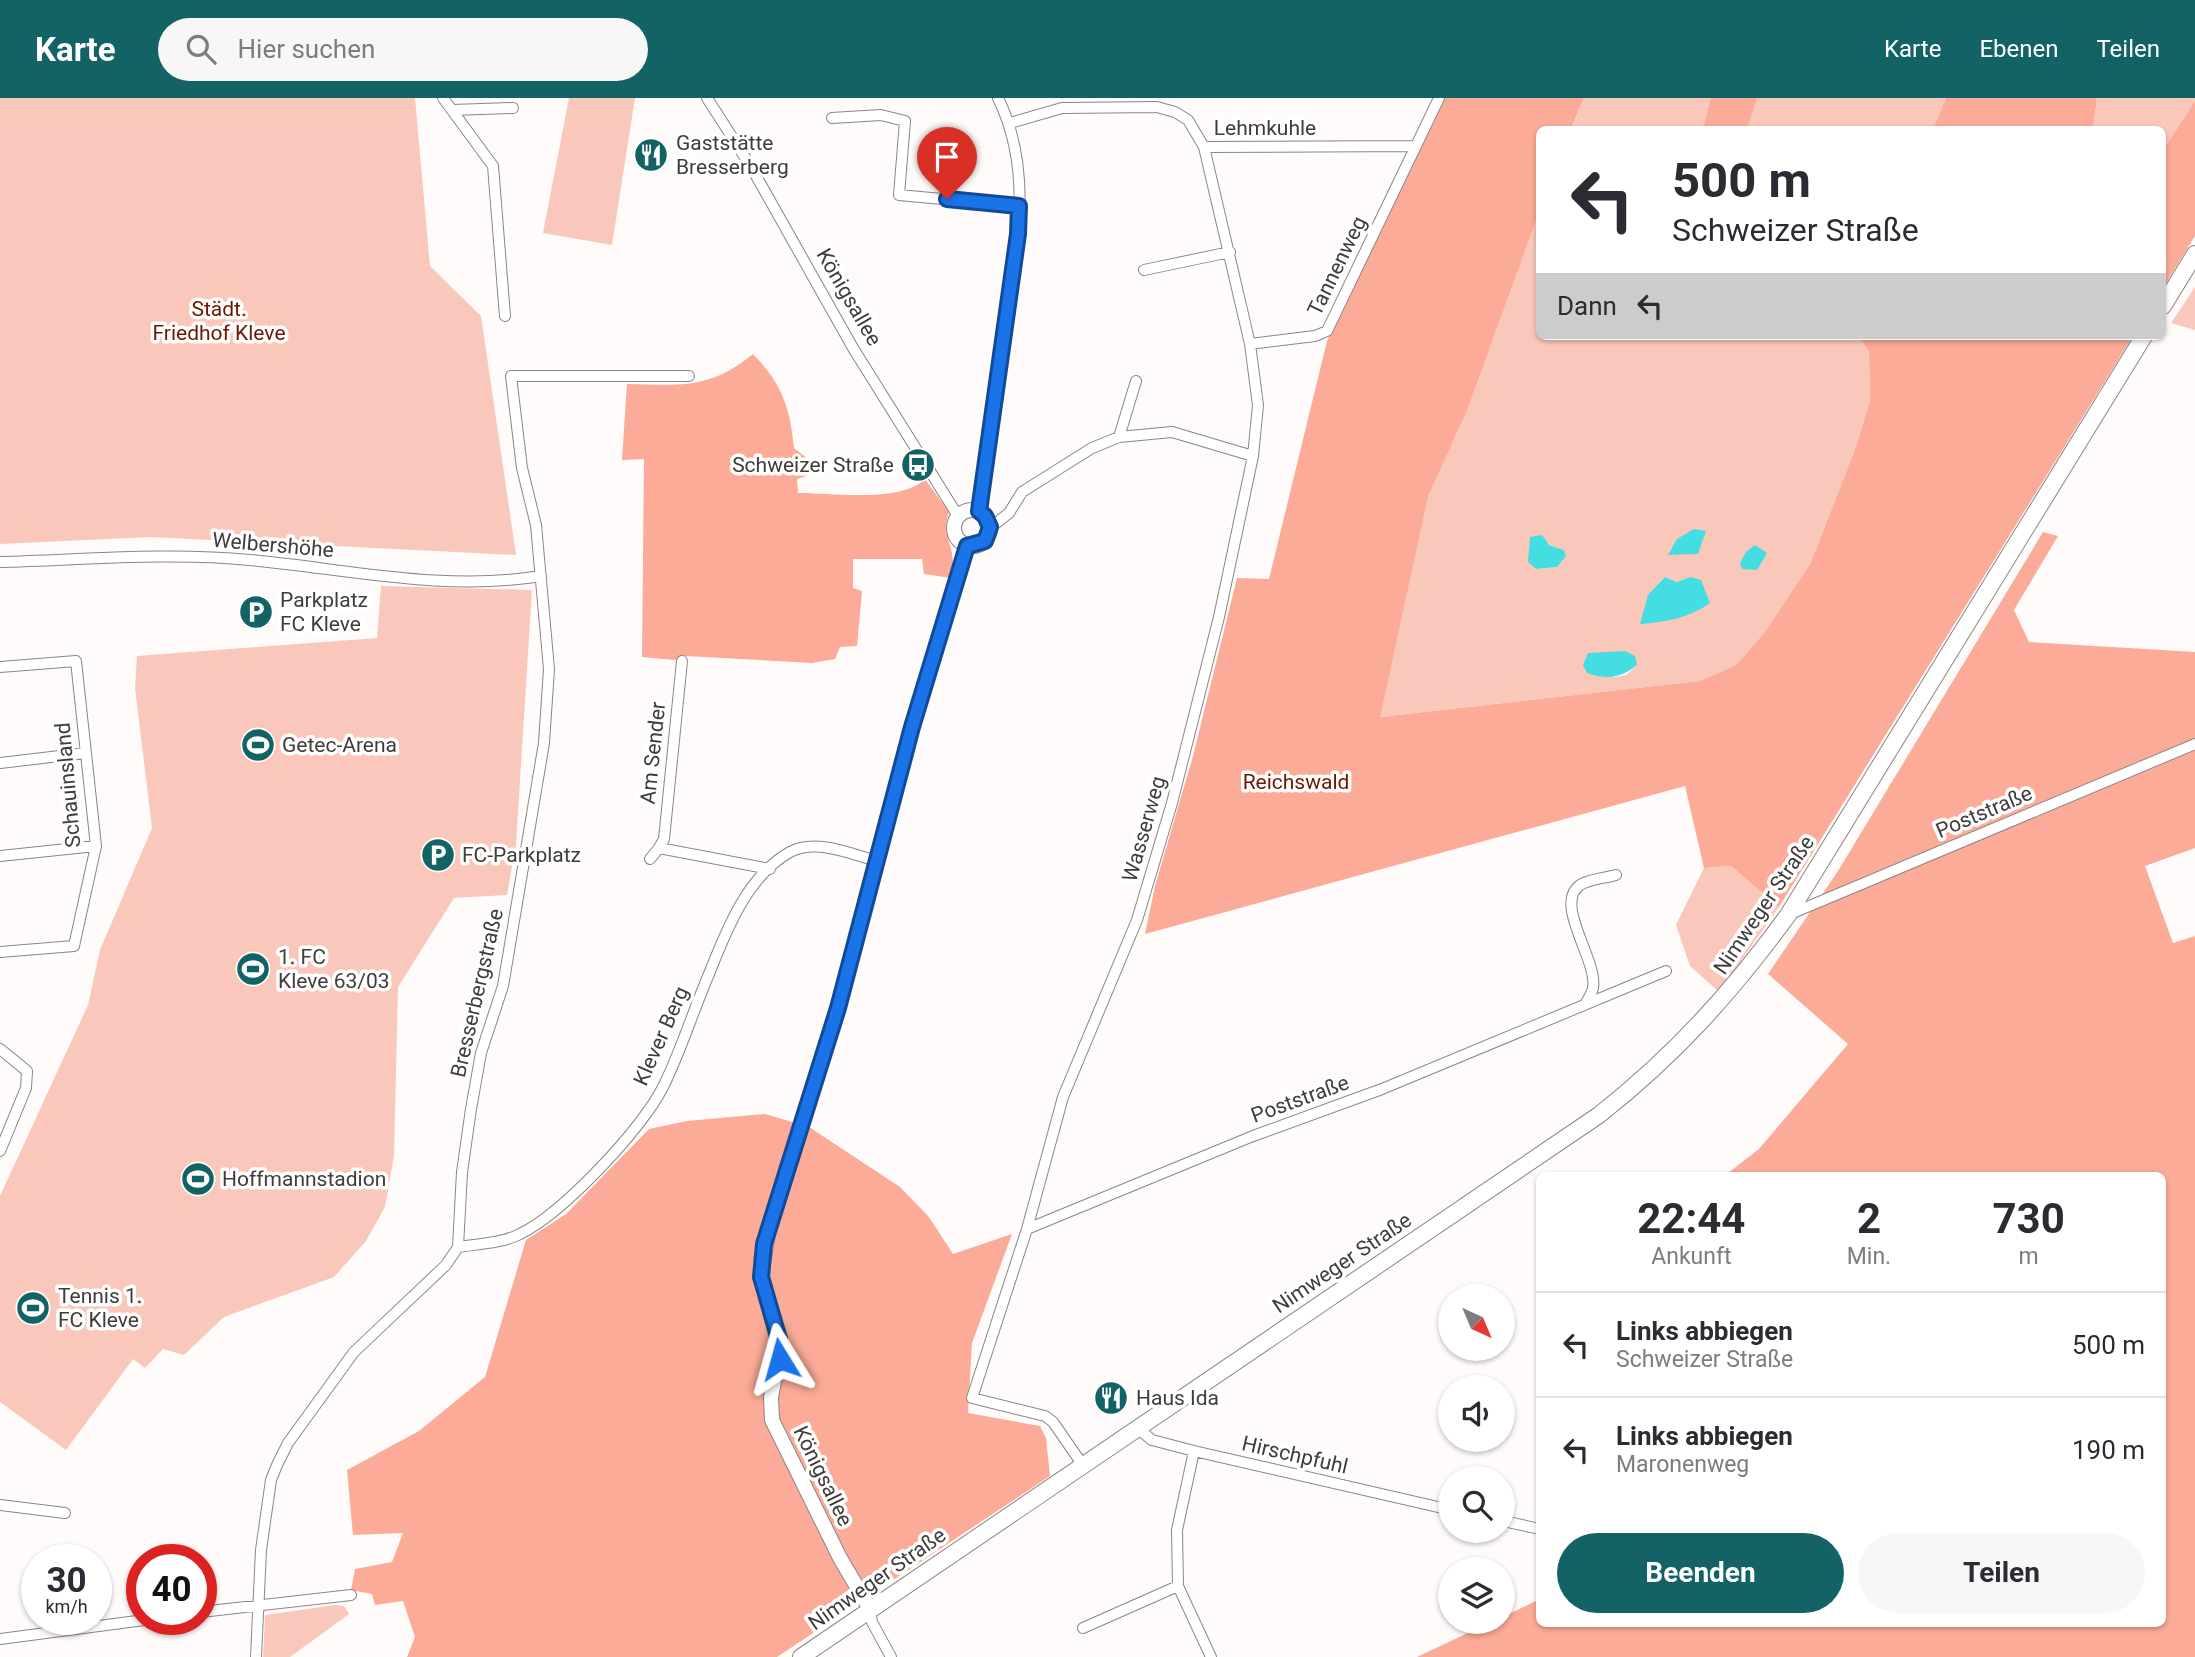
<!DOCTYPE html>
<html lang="de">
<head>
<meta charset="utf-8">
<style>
  body { margin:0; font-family:Roboto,sans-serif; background:#f7f7f7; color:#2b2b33; height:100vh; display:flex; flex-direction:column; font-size:26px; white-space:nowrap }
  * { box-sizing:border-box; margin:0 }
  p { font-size:23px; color:#7c7c81 }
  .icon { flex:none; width:38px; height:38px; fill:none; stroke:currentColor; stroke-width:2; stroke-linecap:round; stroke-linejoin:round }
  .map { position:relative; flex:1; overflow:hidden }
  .details { position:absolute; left:1536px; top:1074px; width:630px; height:455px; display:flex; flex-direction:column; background:#fff; border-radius:10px; box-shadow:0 2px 5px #0004 }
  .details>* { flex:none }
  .guide { position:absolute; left:1536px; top:28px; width:630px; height:214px; border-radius:10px; box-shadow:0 2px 5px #0004; background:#fff; color:#2b2b33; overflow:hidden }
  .needle { width:46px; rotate:136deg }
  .controls { position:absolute; left:1438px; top:1186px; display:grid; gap:14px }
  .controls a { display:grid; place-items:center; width:77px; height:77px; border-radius:50%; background:#fff; box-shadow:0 2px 5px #0004; font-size:35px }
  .speed { position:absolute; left:21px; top:1446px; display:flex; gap:14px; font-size:35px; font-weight:700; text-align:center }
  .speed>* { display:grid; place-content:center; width:91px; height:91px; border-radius:50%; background:#fff; box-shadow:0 2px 5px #0004; line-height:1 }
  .speed small { font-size:18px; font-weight:400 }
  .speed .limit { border:10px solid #d22; background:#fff; color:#111 }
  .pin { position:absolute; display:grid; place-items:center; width:60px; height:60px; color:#fff; margin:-72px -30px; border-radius:50% 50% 50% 0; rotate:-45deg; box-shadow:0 0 7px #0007 }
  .pin .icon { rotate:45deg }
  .me { position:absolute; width:77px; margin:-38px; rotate:352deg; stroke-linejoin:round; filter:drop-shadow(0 0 5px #0008) }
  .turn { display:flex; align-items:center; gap:24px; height:147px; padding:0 21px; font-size:32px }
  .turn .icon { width:91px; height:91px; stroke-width:2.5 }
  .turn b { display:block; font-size:49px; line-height:60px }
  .then { display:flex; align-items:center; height:66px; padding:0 21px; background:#0003; gap:14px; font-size:26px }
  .eta { display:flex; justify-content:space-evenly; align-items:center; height:119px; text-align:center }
  .eta b { font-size:42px; font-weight:700; line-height:49px }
  .cta { display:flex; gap:14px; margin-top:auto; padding:14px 21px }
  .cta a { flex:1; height:80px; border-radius:42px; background:#136366; color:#fff; font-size:28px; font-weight:700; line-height:80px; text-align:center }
  .cta a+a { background:#f7f7f7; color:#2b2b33 }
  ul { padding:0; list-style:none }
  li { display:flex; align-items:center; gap:21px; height:105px; padding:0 21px; border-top:2px solid #e1e1e2 }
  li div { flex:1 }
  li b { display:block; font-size:26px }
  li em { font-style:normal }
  header { display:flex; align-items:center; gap:42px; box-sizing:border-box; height:98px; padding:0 35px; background:#136366; color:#fff }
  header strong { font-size:33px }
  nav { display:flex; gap:38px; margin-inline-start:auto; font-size:24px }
  .search { width:490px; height:63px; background:#f7f7f7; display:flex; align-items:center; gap:18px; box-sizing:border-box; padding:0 24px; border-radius:38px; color:#7c7c81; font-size:26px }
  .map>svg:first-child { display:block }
  .green { fill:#fac8bb; fill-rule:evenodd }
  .forest { fill:#fbab97 }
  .water { fill:#44dee2 }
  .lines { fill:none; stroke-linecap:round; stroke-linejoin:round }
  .minor-casing { stroke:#8c8584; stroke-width:12 }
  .tertiary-casing { stroke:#8c8584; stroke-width:16 }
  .secondary-casing { stroke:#8c8584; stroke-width:18 }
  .minor { stroke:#fff; stroke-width:10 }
  .tertiary { stroke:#fff; stroke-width:14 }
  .secondary { stroke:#fff; stroke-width:16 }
  .route-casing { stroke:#114b97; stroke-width:18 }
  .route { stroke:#1a73e8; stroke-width:12 }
  .labels { text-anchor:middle; stroke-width:7; stroke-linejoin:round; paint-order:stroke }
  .street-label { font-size:21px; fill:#3f3c3b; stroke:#fff }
  .poi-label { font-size:21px; fill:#3f3c3b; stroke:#fff; text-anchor:start }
  .park-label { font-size:21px; fill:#6d1701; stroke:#fff }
</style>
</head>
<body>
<header>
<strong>Karte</strong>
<div class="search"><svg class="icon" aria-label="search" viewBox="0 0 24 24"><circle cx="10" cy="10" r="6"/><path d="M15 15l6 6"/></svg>Hier suchen</div>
<nav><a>Karte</a><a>Ebenen</a><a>Teilen</a></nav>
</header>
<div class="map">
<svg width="2195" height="1559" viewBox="0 0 2195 1559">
  <rect width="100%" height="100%" fill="#fefbfa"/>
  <path class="green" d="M 0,0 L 415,0 L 430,168 L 481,218 L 516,457 L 150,439 L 0,446 Z
    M 569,0 L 635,0 L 612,147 L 543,135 Z
    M 1584,0 L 1946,0 L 1933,31 L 1571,32 Z
    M 2097,0 L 2195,0 L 2195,3 L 2163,52 L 2163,32 L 2093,32 Z
    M 1540,112 L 1540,238 L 1859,238 L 1869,254 L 1870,303 L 1854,354 L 1810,466 L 1764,535 L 1736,567 L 1700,583 L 1379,619 L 1428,399 L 1467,313 ZM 1549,447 L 1564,452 L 1557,469 L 1536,471 ZM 1665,479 L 1678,484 L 1690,479 L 1641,526 L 1649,497 ZM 1625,553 L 1637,567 L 1626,577 L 1614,579 L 1601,556 Z
    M 2195,189 L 2195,232 L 2171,225 Z
    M 381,488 L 532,492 L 516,746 L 507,797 L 454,800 L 398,889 L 394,1057 L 385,1109 L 366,1143 L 334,1179 L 224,1219 L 184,1257 L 163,1251 L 145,1270 L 133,1261 L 66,1352 L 0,1304 L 0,1098 L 88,907 L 100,852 L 152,730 L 135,590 L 137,558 L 377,540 Z
    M 1731,768 L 1779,809 L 1719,894 L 1690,868 L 1676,827 L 1704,770 Z
    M 335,1507 L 344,1508 L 349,1516 L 290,1559 L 263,1559 L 265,1517 Z"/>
  <path class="forest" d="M 1444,0 L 1584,0 L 1571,31 L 1540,32 L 1540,112 L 1467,313 L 1428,399 L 1380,619 L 1700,583 L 1736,567 L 1764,535 L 1810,466 L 1854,354 L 1870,303 L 1869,254 L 1859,238 L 2133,238 L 1779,809 L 1731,768 L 1704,770 L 1685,688 L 1145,836 L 1155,788 L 1193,658 L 1237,480 L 1269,481 L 1327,243 Z
    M 1711,0 L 1757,0 L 1747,31 L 1703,31 Z
    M 1946,0 L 2097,0 L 2093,31 L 1933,31 Z
    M 2195,3 L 2195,138 L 2163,190 L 2163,52 Z
    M 753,256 C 782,286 790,309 794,350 L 808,361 L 809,377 L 797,381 L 798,395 C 831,395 902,405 925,381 L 949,414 C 939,441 959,447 951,480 L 924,476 L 922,461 L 853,461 L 853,490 L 862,493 L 857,548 L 840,549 L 835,561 L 812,565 L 685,558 L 674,562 L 642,559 L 644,361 L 622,362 L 627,286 C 681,287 709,292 753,256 Z
    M 2043,434 L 2058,438 L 2014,512 L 2029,544 L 2195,554 L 2195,750 L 2145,768 L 2173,845 L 2195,838 L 2195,1559 L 1417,1559 L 1491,1524 L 1503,1524 L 1503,1519 L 1540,1501 L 1540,1526 L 2163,1526 L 2163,1078 L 1724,1078 L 1759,1051 L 1848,946 L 1768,876 L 1838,773 Z
    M 765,1016 L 809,1029 L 900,1089 L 929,1119 L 953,1156 L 1012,1136 L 972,1245 L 968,1315 L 1040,1328 L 1046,1340 L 1050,1378 L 777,1559 L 407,1559 L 415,1539 L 403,1503 L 375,1507 L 372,1496 L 351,1492 L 355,1471 L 392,1464 L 403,1435 L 353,1437 L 347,1372 L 419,1333 L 485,1279 L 526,1142 L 566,1116 L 649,1031 L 687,1023 Z"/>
  <path class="water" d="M 1694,431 L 1706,433 L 1698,456 L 1668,457 L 1677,441 Z
    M 1542,437 L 1549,447 L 1564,452 L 1566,458 L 1557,469 L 1536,471 L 1528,464 L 1530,439 Z
    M 1755,447 L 1767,455 L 1757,472 L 1742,471 L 1740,465 L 1746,454 Z
    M 1665,479 L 1677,484 L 1690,479 L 1701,482 L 1710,505 C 1689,520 1666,524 1640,526 L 1648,497 Z
    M 1625,553 L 1635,558 L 1637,567 C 1622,580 1606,582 1587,575 L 1583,567 L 1588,555 Z"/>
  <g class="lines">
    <g class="minor-casing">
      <path id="minor" d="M 443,0 L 493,68 L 505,218
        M 707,0 L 750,67 L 853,250 L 958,418
        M 452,12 L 513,10
        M 832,20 L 881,17 L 905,23 L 899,97 L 1019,108
        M 1010,25 L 1062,10 L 1157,9 L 1175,14 L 1188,22 L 1204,49 L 1415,48
        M 1144,172 L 1230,154
        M 1250,246 L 1315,238 L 1327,233 L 1439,0
        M 1119,339 L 1136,283
        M 979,413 C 986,359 993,304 1001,250 C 1014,167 1037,79 998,0
        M 990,430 L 1009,415 L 1022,394 L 1092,350 L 1119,339 L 1172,334 L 1253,358
        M 0,464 C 83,462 167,454 250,462 C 347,471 444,494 541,478
        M 0,569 L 76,563 L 96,748 L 74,848 L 0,854
        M 0,665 L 85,655
        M 659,750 L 664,741 L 682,563
        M 0,758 L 96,748
        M 650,761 L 659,750 L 770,771
        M 1788,817 L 2195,646
        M 1586,905 C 1588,901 1592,895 1593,890 C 1598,862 1553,806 1580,787 C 1589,781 1606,780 1616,777
        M 0,951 L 27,973 L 26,990 L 0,1053
        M 1027,1131 L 1253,1038 L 1382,991 L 1666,873
        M 458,1149 C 478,1146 503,1145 520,1136 C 563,1115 642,1031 663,989 C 681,953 693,913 709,876 C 726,833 747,778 790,754 C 816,740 851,756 877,763
        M 1136,1329 L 1152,1342 L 1194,1353 L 1451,1412
        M 1194,1353 L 1177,1432 L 1178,1488 L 1211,1559
        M 1082,1366 L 1053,1324 L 1045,1318 L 972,1300 L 1027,1131 L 1063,999 L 1137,822 L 1172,705 L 1219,519 L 1253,358 L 1258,307 L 1250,246 L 1204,49
        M 0,1407 L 65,1415
        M 1503,1423 L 1540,1431
        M 870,1511 L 872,1524 L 891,1559
        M 201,1514 L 351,1497
        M 1083,1530 L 1178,1488
        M 0,1541 L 152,1521
        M 256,1559 L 261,1452 L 271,1382 L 277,1367 L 288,1345 L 354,1254 L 446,1167 L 458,1149 L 462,1074 L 471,1011 L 481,955 L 503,888 L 544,645 L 549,571 L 536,427 L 522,370 L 511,278 L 689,278"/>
    </g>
    <g class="tertiary-casing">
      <path id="tertiary" d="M954 430a18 18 0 1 1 36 0a18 18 0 1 1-36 0Z
        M 870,1511 L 840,1460 L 772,1322 L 771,1299 L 780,1252 L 761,1179 L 768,1134 L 838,910 L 912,629 L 967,448"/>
    </g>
    <g class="secondary-casing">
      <path id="secondary" d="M 2163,208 L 2195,156
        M 801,1559 L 1599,1017 C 1675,957 1731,895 1788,817 L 2144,238"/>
    </g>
    <use href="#minor" class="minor"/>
    <use href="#tertiary" class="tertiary"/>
    <use href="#secondary" class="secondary"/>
  </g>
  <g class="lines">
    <g class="route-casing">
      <path id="route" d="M 780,1261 L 779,1241 L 761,1179 L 764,1146 L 838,910 L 912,629 L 967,448 L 985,443 L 990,429 L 985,418 L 979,413 L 1018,136 L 1019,108 L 947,101"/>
    </g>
    <use href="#route" class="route"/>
  </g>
  <defs>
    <g id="restaurant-disc" transform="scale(1.75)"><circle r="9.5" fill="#136366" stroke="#fff"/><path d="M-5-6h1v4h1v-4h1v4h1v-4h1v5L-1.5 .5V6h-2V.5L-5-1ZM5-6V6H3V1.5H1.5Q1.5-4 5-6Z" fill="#fff"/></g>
    <g id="bus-disc" transform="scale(1.75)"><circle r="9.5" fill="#136366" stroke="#fff"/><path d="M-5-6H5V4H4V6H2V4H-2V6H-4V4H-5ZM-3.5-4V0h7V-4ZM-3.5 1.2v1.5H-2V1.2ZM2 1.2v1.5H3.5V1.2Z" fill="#fff"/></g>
    <g id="parking-disc" transform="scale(1.75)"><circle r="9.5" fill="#136366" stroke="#fff"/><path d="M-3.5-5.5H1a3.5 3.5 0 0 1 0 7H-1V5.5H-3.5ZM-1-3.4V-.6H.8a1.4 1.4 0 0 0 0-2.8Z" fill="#fff"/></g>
    <g id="stadium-disc" transform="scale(1.75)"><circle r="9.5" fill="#136366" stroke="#fff"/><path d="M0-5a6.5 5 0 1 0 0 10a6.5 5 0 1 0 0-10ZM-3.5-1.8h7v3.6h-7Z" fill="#fff"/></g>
  </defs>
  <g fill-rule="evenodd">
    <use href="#restaurant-disc" x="651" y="57"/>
    <use href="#bus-disc" x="918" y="367"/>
    <use href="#parking-disc" x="256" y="514"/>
    <use href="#stadium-disc" x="258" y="647"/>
    <use href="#parking-disc" x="438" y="757"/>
    <use href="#stadium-disc" x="253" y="871"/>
    <use href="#stadium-disc" x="198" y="1081"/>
    <use href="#stadium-disc" x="33" y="1210"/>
    <use href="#restaurant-disc" x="1111" y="1300"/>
  </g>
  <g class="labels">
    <g class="street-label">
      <text x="1265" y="37">Lehmkuhle</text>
      <text transform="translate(1337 168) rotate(-64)" y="7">Tannenweg</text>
      <text transform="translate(849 199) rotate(60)" y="7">Königsallee</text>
      <text transform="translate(273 447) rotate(5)" y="7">Welbershöhe</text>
      <text transform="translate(653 655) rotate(-84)" y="7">Am Sender</text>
      <text transform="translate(68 687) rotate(-95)" y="7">Schauinsland</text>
      <text transform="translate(1984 714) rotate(-23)" y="7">Poststraße</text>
      <text transform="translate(1144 731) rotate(-74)" y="7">Wasserweg</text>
      <text transform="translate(1764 807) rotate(-56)" y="7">Nimweger Straße</text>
      <text transform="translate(477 895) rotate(-77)" y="7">Bresserbergstraße</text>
      <text transform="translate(661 938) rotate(-66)" y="7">Klever Berg</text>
      <text transform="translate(1300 1001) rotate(-20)" y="7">Poststraße</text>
      <text transform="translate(1342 1165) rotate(-34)" y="7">Nimweger Straße</text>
      <text transform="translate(1295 1357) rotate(13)" y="7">Hirschpfuhl</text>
      <text transform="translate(823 1378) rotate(64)" y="7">Königsallee</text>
      <text transform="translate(877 1481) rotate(-35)" y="7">Nimweger Straße</text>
    </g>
    <g class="poi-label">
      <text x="676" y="52">Gaststätte<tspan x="676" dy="24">Bresserberg</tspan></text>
      <text x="894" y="374" text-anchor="end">Schweizer Straße</text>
      <text x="280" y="509">Parkplatz<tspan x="280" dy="24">FC Kleve</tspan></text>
      <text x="282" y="654">Getec-Arena</text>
      <text x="462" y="764">FC-Parkplatz</text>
      <text x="278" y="866">1. FC<tspan x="278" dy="24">Kleve 63/03</tspan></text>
      <text x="222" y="1088">Hoffmannstadion</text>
      <text x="58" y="1205">Tennis 1.<tspan x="58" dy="24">FC Kleve</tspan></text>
      <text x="1136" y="1307">Haus Ida</text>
    </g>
    <g class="park-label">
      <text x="219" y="218">Städt.<tspan x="219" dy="24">Friedhof Kleve</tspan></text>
      <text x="1296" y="691">Reichswald</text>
    </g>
  </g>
</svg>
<div class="controls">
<a><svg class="needle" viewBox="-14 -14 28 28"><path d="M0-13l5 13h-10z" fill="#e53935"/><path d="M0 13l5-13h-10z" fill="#7c7c81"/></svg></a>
<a><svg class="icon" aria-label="sound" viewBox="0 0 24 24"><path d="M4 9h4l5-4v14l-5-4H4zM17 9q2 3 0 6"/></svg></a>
<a><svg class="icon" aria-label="search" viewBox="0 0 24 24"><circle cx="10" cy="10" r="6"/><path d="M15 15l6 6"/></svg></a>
<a><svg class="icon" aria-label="layers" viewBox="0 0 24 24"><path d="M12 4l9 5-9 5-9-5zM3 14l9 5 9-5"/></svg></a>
</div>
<div class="speed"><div>30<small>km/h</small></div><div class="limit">40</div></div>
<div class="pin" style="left:947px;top:101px;background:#d93025"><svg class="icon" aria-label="arrive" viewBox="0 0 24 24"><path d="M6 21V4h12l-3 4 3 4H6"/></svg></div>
<svg class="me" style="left:780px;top:1261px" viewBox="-20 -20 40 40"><path d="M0-17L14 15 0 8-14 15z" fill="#1a73e8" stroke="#fff" stroke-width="4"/></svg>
<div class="guide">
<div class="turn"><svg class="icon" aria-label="left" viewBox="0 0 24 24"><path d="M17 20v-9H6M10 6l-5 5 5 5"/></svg><div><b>500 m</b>Schweizer Straße</div></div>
<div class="then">Dann<svg class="icon" aria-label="left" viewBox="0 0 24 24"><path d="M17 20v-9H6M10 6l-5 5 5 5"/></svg></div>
</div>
<section class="details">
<div class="eta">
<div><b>22:44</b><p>Ankunft</p></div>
<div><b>2</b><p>Min.</p></div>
<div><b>730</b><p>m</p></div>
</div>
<ul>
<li><svg class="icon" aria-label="left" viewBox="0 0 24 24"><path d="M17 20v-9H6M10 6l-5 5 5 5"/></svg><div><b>Links abbiegen</b><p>Schweizer Straße</p></div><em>500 m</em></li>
<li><svg class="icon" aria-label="left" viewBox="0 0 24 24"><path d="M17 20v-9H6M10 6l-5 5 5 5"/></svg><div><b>Links abbiegen</b><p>Maronenweg</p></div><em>190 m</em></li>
</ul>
<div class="cta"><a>Beenden</a><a>Teilen</a></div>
</section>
</div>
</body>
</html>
